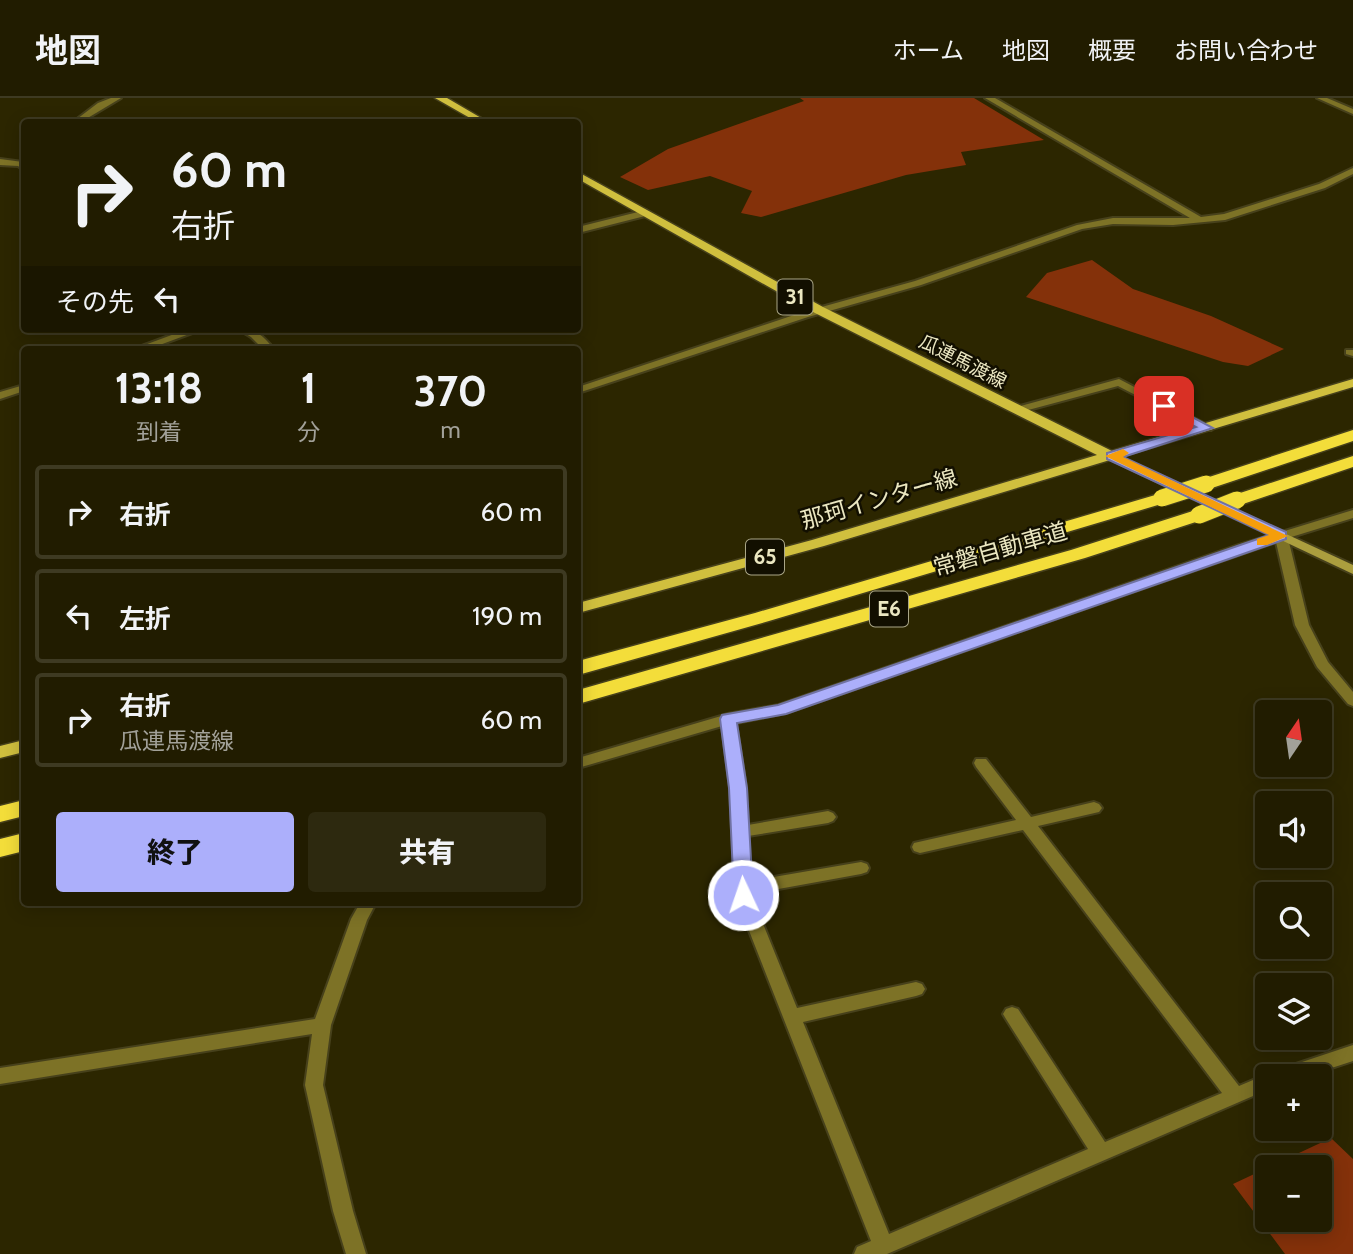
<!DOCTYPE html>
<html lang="ja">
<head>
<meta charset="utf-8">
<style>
  body { margin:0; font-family:Cabin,"Noto Sans JP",sans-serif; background:#2d290f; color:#f1f3f6; height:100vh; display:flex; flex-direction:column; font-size:26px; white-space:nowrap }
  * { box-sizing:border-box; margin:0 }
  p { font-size:23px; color:#a2a199 }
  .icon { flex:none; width:38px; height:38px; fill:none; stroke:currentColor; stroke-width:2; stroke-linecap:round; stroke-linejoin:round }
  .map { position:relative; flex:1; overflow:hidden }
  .details { position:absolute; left:21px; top:248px; width:560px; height:560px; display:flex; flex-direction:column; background:#211c00; border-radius:7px; box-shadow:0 4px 18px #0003,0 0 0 2px #3e3a22 }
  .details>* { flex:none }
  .guide { position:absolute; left:21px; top:21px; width:560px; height:214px; border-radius:7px; box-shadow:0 4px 18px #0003,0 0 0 2px #3e3a22; background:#211c00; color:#f1f3f6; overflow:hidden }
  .needle { width:46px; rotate:13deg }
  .tools { position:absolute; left:1255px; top:602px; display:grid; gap:14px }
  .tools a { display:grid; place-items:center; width:77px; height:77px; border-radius:7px; background:#211c00; box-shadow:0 4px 18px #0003,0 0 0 2px #3e3a22; font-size:35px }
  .pin { position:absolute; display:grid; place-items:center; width:60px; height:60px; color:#fff; margin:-30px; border-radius:14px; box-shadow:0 4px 10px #0006 }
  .me { position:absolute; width:77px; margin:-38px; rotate:357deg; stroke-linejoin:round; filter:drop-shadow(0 0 5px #0008) }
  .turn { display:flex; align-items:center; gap:24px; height:147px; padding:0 35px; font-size:32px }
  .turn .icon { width:91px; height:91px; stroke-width:2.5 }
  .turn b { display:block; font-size:49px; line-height:60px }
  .then { display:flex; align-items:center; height:66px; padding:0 35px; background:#0003; gap:14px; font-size:26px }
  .eta { display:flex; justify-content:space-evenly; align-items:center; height:119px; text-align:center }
  .eta b { font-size:42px; font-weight:800; line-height:49px }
  .action { display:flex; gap:14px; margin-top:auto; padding:14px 35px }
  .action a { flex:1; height:80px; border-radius:7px; background:#acaffb; color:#111; font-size:28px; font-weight:800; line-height:80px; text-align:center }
  .action a+a { background:#2d290f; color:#f1f3f6 }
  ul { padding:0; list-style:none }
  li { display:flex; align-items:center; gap:21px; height:94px; margin:0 14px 10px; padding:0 21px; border:4px solid #3e3a22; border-radius:7px }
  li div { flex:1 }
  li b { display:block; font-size:26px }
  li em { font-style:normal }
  header { display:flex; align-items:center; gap:42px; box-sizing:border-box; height:98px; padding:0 35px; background:#211c00; border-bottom:2px solid #3e3a22 }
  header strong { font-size:33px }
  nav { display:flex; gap:38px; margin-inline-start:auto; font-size:24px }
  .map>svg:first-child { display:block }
  .forest { fill:#84310a }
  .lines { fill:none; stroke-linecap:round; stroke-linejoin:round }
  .street-casing { stroke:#47411b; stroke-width:4 }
  .secondary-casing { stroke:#47411b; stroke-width:4 }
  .primary-casing { stroke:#47411b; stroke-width:3 }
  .highway-casing { stroke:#47411b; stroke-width:3 }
  .street { fill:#7d7226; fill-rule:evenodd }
  .secondary { fill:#ab9e3e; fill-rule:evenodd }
  .primary { fill:#d0bf3e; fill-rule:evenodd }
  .highway { fill:#f3dd3a; fill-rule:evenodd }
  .highway-bridge-casing { stroke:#47411b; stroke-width:19; stroke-linecap:butt }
  .highway-bridge { stroke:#f3dd3a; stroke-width:17 }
  .route { fill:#acaffb; stroke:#7072a3; stroke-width:2 }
  .slow { fill:#f59e0b }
  .labels { text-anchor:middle; stroke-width:5; stroke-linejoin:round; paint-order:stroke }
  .far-street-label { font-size:19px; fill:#ebe7c1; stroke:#120f00 }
  .shield { fill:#120f00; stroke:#aaa687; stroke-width:2 }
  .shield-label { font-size:21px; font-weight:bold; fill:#ebe7c1 }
  .street-label { font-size:23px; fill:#ebe7c1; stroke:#120f00 }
</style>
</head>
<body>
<header>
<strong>地図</strong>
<nav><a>ホーム</a><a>地図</a><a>概要</a><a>お問い合わせ</a></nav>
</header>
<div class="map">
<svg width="1353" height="1156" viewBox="0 0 1353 1156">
  <rect width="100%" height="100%" fill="#2c2600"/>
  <path class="forest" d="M 800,0 L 974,0 L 1044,42 L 961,54 L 966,67 L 906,77 L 761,119 L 741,115 L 752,93 L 710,78 L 648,92 L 620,79 L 668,51 L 804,3 Z
    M 1092,162 L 1133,191 L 1211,218 L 1284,251 L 1248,268 L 1223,264 L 1026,199 L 1047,175 Z
    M 1331,1040 L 1353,1061 L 1353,1156 L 1285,1156 L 1233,1086 L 1267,1070 L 1267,1122 L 1320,1122 L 1320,1069 L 1269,1069 Z"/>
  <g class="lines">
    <g class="street-casing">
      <path id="street" d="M 111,0 L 121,0 L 81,24 L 73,24 L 98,5 Z
        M 985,0 L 995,0 L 1201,119 L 1224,116 L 1319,86 L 1353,70 L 1353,76 L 1325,90 L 1225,122 L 1173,127 L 1113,126 L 1082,131 L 921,187 L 808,219 L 578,295 L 578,289 L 800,215 L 915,183 L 1077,127 L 1113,120 L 1190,120 Z
        M 1317,0 L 1327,0 L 1353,11 L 1353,16 Z
        M 0,61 L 23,64 L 24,72 L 18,68 L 0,67 Z
        M 646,112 L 650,115 L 649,117 L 578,135 L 578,129 Z
        M 188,231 L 203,231 L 146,252 L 131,252 Z
        M 238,231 C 257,231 263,238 275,252 L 264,252 L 251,239 Z
        M 1346,252 L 1353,252 L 1353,258 L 1346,256 Z
        M 1119,281 L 1213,330 L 1211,332 L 1203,332 L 1118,288 L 1017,315 L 1011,312 L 1013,310 Z
        M 24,287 L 24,293 L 0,301 L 0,294 Z
        M 1353,412 L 1353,420 L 1288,440 L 1309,527 L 1328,564 L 1353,594 L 1353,608 L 1348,606 L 1317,569 L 1295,527 L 1276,444 L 786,615 L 736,625 L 746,689 L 748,727 L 828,713 L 833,715 L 836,719 L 833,723 L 828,725 L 748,738 L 750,783 L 861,764 L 867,766 L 869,770 L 867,774 L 861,776 L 751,796 L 797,910 L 916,884 L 922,886 L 925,891 L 922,896 L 916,898 L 803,924 L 889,1136 L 1088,1051 L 1006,921 L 1003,916 L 1006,911 L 1012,909 L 1018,911 L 1105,1044 L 1222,995 L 1023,732 L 920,755 L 914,753 L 912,749 L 914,745 L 1016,722 L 976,669 L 974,665 L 976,661 L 986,661 L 1031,719 L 1094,704 L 1099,706 L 1102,710 L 1099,714 L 1038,728 L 1239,988 L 1267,976 L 1273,978 L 1267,978 L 1267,992 L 887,1156 L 854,1156 L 857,1149 L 871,1143 L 735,797 L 730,689 L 722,628 L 578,670 L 578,660 L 728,616 L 779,607 L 1239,447 Z
        M 360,805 L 376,805 L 367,822 L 331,927 L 323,987 L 353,1113 L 366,1156 L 346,1156 L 333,1113 L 305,987 L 312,936 L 0,986 L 0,970 L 315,921 L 351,821 Z
        M 1353,947 L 1353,963 L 1307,978 L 1275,978 L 1278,972 Z"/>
    </g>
    <g class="secondary-casing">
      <path id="secondary" d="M 1111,355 L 1353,467 L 1353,476 L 1107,360 L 1107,356 Z"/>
    </g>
    <g class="primary-casing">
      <path id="primary" d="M 435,0 L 447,0 L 488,24 L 477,24 Z
        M 578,74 L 823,209 L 1112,353 L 1353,281 L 1353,289 L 824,448 L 578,515 L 578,505 L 812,442 L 1097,357 L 815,215 L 578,81 Z
        M 24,642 L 24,654 L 0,660 L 0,648 Z"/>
    </g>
    <g class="highway-casing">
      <path id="highway" d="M 1353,332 L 1353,343 L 1212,390 L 1206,391 L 1197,386 L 1200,382 Z
        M 1353,358 L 1353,369 L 1243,406 L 1231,406 L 1228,402 L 1231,398 Z
        M 1162,395 L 1168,396 L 1171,400 L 1168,404 L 769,523 L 578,577 L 578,563 L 755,515 Z
        M 1199,411 L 1205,413 L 1208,417 L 1205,421 L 1085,460 L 578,606 L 578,592 L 1071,452 Z
        M 24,702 L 24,718 L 0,724 L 0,708 Z
        M 24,735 L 24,753 L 0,759 L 0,741 Z"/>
    </g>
    <use href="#street" class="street"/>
    <use href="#secondary" class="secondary"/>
    <use href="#primary" class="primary"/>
    <use href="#highway" class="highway"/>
    <g class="highway-bridge-casing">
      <path id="highway-bridge" d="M 1162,400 L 1206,386
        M 1199,417 L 1237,402"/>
    </g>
    <use href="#highway-bridge" class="highway-bridge"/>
  </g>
  <path class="route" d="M 1164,304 L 1213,330 L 1123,359 L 1286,434 L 1286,441 L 786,616 L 737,625 L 747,690 L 753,797 L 750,802 L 737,802 L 734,797 L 729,690 L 720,621 L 722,617 L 778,607 L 1269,437 L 1107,361 L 1107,355 L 1196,329 L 1160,310 L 1160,305 Z"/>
  <path class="slow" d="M 1123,351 L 1129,355 L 1123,359 L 1288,438 L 1267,447 L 1257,447 L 1257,441 L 1269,437 L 1105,358 Z"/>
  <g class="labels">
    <g class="far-street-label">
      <text transform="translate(963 263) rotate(27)" y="7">瓜連馬渡線</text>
    </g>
    <g class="shield">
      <rect x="777.5" y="181.5" width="35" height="35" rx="5"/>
      <rect x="746" y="441.5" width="38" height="35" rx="5"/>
      <rect x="870" y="493.5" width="38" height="35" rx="5"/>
    </g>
    <g class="shield-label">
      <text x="795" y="206">31</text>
      <text x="765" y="466">65</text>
      <text x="889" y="518">E6</text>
    </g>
    <g class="street-label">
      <text transform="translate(879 401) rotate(-16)" y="8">那珂インター線</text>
      <text transform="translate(1000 451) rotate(-16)" y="8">常磐自動車道</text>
    </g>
  </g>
</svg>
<div class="tools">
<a><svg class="needle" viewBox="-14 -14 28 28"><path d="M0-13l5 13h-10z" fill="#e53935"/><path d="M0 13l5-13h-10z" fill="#a2a199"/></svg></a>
<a><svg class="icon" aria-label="sound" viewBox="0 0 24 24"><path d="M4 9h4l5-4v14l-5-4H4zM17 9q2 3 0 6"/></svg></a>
<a><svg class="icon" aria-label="search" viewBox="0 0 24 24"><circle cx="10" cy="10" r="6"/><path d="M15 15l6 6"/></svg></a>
<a><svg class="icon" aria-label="layers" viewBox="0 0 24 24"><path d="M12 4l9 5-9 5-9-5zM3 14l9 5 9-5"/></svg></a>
<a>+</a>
<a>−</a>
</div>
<div class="pin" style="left:1164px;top:308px;background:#d93025"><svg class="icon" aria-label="arrive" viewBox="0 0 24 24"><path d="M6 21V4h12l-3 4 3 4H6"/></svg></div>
<svg class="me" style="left:743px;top:797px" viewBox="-20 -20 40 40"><circle r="17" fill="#acaffb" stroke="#fff" stroke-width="3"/><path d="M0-11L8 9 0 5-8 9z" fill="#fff"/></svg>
<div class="guide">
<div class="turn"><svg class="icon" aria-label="right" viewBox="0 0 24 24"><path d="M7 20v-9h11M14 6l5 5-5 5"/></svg><div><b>60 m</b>右折</div></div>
<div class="then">その先<svg class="icon" aria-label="left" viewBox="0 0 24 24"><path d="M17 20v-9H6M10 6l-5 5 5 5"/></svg></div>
</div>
<section class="details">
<div class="eta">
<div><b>13:18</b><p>到着</p></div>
<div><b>1</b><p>分</p></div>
<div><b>370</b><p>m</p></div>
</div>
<ul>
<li><svg class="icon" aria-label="right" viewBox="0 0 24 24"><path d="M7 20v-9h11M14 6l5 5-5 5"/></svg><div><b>右折</b></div><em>60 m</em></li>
<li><svg class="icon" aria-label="left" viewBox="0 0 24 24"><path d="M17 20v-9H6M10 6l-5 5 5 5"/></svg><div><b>左折</b></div><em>190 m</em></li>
<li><svg class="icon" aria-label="right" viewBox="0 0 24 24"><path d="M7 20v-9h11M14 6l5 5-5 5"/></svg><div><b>右折</b><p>瓜連馬渡線</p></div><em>60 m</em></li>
</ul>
<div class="action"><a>終了</a><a>共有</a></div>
</section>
</div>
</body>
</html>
